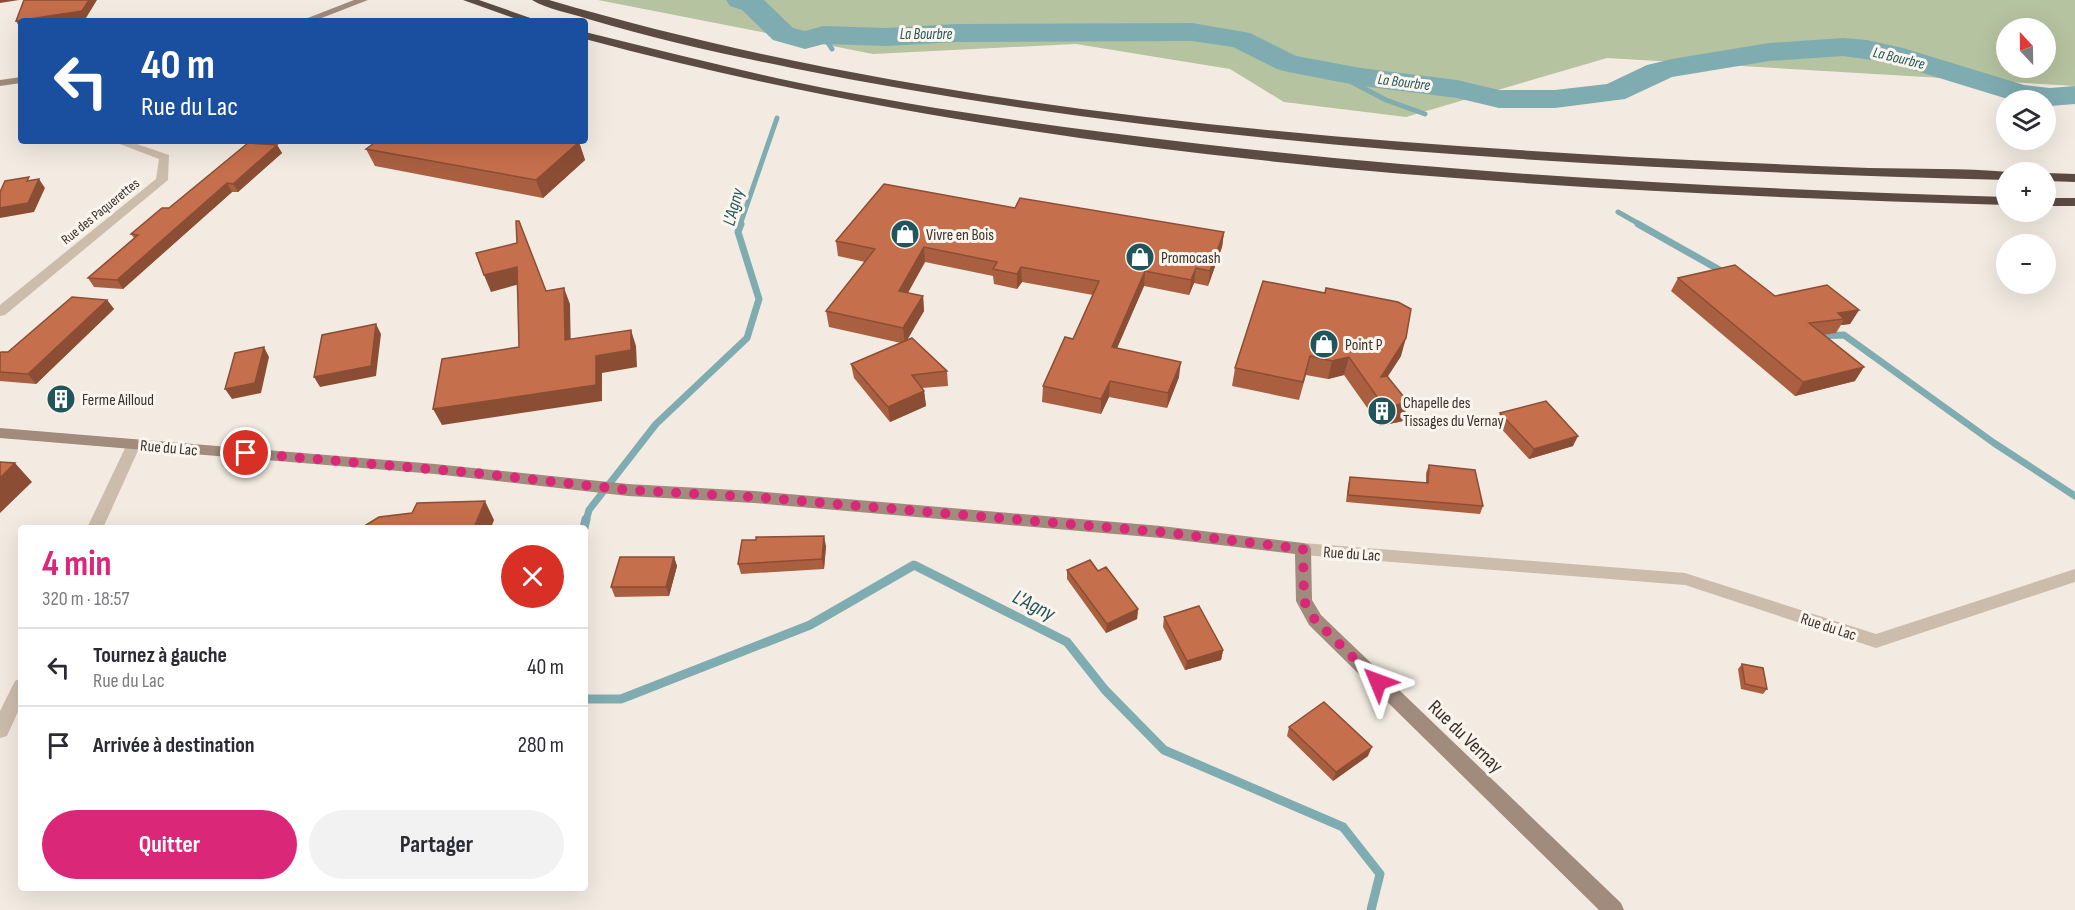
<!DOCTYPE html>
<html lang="fr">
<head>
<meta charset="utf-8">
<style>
  body { margin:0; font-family:"Sofia Sans Condensed",sans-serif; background:#f2f2f3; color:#2b2b33; height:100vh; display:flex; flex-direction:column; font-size:22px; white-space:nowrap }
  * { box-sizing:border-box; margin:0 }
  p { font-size:20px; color:#7c7c81 }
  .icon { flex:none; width:33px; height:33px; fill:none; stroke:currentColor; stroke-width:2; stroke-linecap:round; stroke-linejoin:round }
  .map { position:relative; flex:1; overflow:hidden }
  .sheet { position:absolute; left:18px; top:525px; width:570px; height:366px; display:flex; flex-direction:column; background:#fff; border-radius:6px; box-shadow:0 6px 24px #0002 }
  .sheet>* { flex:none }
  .top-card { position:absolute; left:18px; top:18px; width:570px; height:126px; border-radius:6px; box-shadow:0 6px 24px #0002; background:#1a4fa0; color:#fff; overflow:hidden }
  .needle { width:39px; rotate:338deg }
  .fabs { position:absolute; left:1996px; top:18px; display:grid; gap:12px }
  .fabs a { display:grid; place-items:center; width:60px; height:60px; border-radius:50%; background:#fff; box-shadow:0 6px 24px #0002; font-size:30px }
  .pin { position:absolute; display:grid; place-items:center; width:51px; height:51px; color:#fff; margin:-26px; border:3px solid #fff; border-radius:50%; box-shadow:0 2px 6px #0007 }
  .me { position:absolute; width:66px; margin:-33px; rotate:314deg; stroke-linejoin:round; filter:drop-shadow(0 0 4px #0008) }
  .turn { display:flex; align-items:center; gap:21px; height:126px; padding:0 24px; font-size:27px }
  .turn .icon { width:78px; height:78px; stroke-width:2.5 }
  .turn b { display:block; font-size:42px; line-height:51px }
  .round { display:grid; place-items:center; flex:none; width:63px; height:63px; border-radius:32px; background:#f2f2f3 }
  .head { display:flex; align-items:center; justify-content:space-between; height:102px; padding:0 24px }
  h1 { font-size:36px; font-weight:700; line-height:45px; color:#db2777 }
  .cta { display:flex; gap:12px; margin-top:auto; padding:12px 24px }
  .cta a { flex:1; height:69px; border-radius:36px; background:#db2777; color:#fff; font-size:24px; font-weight:700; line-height:69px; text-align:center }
  .cta a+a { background:#f2f2f3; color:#2b2b33 }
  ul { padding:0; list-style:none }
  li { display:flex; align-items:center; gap:18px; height:78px; padding:0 24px; border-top:2px solid #e1e1e2 }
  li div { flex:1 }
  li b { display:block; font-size:22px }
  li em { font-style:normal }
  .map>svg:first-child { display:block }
  .green { fill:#b6c3a0; fill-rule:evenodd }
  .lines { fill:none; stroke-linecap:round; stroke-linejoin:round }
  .stream-far2 { stroke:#7facb1; stroke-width:5 }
  .stream-far1 { stroke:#7facb1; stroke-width:7 }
  .stream { stroke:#7facb1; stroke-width:9 }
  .river { fill:#7facb1; fill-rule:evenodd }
  .street { fill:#ccbcac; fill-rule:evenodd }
  .secondary { fill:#a08b7d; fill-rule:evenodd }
  .highway { fill:#5b4b42; fill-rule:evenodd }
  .wall { fill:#aa5f41 }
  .shaded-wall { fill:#8b4e35 }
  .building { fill:#c66f4c; stroke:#8b4e35; stroke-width:1.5 }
  .route { stroke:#db2777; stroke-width:10; stroke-dasharray:0 18 }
  .labels { text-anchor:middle; stroke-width:6; stroke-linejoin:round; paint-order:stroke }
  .far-street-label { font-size:14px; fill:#3a302b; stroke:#fbf5ed }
  .far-water-label { font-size:15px; font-style:italic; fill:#20555c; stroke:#fbf5ed }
  .poi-label { font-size:16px; fill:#3a302b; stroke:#fbf5ed; text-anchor:start }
  .street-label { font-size:16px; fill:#3a302b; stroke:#fbf5ed }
  .water-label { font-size:18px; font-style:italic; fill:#20555c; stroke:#fbf5ed }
  .near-street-label { font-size:20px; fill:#3a302b; stroke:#fbf5ed }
  .near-water-label { font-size:21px; font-style:italic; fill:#20555c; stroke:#fbf5ed }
</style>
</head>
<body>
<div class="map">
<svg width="2075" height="910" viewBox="0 0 2075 910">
  <rect width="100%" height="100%" fill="#f3ebe1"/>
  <path class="green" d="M 598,0 L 2075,0 L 2075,86 L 1607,58 L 1406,117 L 1284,102 L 1230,69 L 1076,44 L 873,54 ZM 2007,28 L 2046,28 L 2046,68 L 2007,68 Z"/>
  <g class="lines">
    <path class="stream-far2" d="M 823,35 L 832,49
      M 1327,69 L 1386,100 L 1425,114
      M 1618,212 L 1641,225
      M 740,225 L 777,118"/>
    <path class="stream-far1" d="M 1638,224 L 1725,273
      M 1816,336 L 1844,335 L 1994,443 L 2075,496
      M 586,521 L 589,510 L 656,424 L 747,338 L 759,299 L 738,232 L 741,224"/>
    <path class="stream" d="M 584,528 L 586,519
      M 585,699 L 621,699 L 810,625 L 914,565 L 1067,642 L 1105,690 L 1164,750 L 1343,827 L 1380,874 L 1371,910"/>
    <path class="river" d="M 726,0 L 764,0 L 793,28 L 805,31 L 823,26 L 886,28 L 956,24 L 1192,23 L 1250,33 L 1296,56 L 1361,68 L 1457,80 L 1499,90 L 1555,90 L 1607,84 L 1647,65 L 1672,59 L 1769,43 L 1843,38 L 1867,40 L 1903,48 L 2024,85 L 2050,88 L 2075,86 L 2075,104 L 2050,106 L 2046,106 L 2046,100 L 2011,100 L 1887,62 L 1843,56 L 1769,61 L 1672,77 L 1625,99 L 1555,108 L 1499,108 L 1457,98 L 1361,86 L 1288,72 L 1277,69 L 1233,47 L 1192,41 L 956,42 L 886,46 L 824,44 L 805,49 L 773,40 L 742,10 L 730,6 Z"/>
    <path class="street" d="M 112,141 L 128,141 L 169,155 L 168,180 L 5,315 L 0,316 L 0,305 L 156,179 L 159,159 Z
      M 134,439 L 141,444 L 103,528 L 87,528 L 127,444 Z
      M 1303,543 L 1685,573 L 1876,634 L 2075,569 L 2075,582 L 1876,648 L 1685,585 L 1303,555 L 1297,553 L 1295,549 L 1297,545 Z
      M 21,678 L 21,705 L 7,736 L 0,738 L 0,711 L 15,681 Z"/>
    <path class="secondary" d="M 354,0 L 368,0 L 314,21 L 300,21 Z
      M 21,77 L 21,83 L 0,86 L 0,80 Z
      M 0,428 L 435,464 L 628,484 L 754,491 L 1161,526 L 1303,543 L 1309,545 L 1311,549 L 1312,600 L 1321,615 L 1621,903 L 1624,910 L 1599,910 L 1309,625 L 1296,601 L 1295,554 L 1161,538 L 754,503 L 628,496 L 435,474 L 0,438 Z"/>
    <path class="highway" d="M 463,0 L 479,0 L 539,21 L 522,21 Z
      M 532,0 L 549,0 C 883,98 1234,133 1580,154 C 1676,160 1772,164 1869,168 C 1915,169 1963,168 2009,172 L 2007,172 L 2007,180 C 1601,169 1191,148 792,68 C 723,54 655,39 588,19 C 570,13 547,9 532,0 Z
      M 585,32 C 655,49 725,67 795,82 C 929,110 1066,128 1201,144 C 1469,175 1738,189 2007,197 L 2007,205 C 1530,191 1047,163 585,39 Z
      M 2046,173 L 2075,174 L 2075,182 L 2046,181 Z
      M 2046,198 L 2075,198 L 2075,206 L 2046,206 Z"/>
  </g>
  <path class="wall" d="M 579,142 L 585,160 L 543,198 L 375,166 L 366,149 Z
    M 277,145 L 282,153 L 238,192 L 232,192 L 123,289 L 94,287 L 88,278 L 134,238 L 131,234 L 169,208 Z
    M 1015,208 L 1224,232 L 1222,247 L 1208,286 L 1194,283 L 1189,295 L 1144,286 L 1117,348 L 1179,377 L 1167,408 L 1109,397 L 1101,414 L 1042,402 L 1043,386 L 1073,339 L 1093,295 L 1022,282 L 1017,289 L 994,284 L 993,276 L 925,262 L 908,293 L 923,296 L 924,311 L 906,340 L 947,371 L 948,386 L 922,388 L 924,391 L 926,406 L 890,422 L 854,378 L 851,364 L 901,343 L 829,327 L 826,311 L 865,262 L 838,256 L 836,241 Z
    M 1678,278 L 1775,296 L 1859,310 L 1850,324 L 1841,325 L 1836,333 L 1823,335 L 1855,381 L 1795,396 L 1671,291 Z
    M 1325,293 L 1401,356 L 1388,376 L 1403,421 L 1380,426 L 1344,375 L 1328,379 L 1306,375 L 1299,400 L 1232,386 L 1235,368 Z
    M 107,300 L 114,309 L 36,384 L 0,381 L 0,353 L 8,352 Z
    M 1500,413 L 1573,446 L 1529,459 L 1496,423 Z
    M 1429,465 L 1483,506 L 1480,514 L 1346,502 L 1348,485 L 1350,477 L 1426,483 L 1426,473 Z
    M 826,546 L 824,569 L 741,574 L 738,564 Z
    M 674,557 L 677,566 L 669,596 L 615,597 L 611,587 Z
    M 1067,570 L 1098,571 L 1138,609 L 1137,619 L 1106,633 L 1067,579 Z
    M 1164,617 L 1223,650 L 1221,660 L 1185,670 L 1163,627 Z
    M 1742,664 L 1767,689 L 1763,694 L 1741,689 L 1738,669 Z
    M 1289,727 L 1368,756 L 1333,781 L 1287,736 Z"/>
  <path class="shaded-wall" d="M 0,0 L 19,0 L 0,3 Z
    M 89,0 L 97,0 L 86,18 L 65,21 L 21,21 L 21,28 L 20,28 L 16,21 Z
    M 579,142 L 585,160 L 543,198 L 536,180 Z
    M 277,145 L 282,153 L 238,192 L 233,184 Z
    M 39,179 L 45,188 L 34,212 L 0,218 L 0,208 Z
    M 227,183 L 232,192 L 123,289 L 117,280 Z
    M 1224,232 L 1222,247 L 1208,286 L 1210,271 Z
    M 924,247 L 925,262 L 900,306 L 899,291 Z
    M 517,267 L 523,283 L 491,292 L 484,275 Z
    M 1021,267 L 1022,282 L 1017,289 L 1017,274 Z
    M 1196,268 L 1194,283 L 1189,295 L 1191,280 Z
    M 1145,271 L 1144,286 L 1111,362 L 1112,347 Z
    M 564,288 L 570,304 L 571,356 L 565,340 Z
    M 923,296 L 924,311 L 905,344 L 903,328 Z
    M 107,300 L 114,309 L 36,384 L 28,374 Z
    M 1859,310 L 1850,324 L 1841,325 L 1844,319 L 1838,313 Z
    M 376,324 L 381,334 L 376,376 L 320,387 L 314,377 Z
    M 631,330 L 636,346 L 637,367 L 602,373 L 602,401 L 442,425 L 433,409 L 596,356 Z
    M 1406,338 L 1401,356 L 1375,396 L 1381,377 Z
    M 264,347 L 269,357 L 261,393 L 232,399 L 225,389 Z
    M 1349,357 L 1344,375 L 1328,379 L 1332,361 Z
    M 1181,362 L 1179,377 L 1167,408 L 1168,393 Z
    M 1864,367 L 1855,381 L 1795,396 L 1803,382 Z
    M 1110,381 L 1109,397 L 1101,414 L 1101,399 Z
    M 924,391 L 926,406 L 890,422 L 888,407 Z
    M 1408,402 L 1403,421 L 1380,426 L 1385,408 Z
    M 1578,436 L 1573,446 L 1529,459 L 1534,449 Z
    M 15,463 L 32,482 L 0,513 L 0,478 Z
    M 485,501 L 494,520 L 491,528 L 474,528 Z
    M 824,536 L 826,546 L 824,569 L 822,559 Z
    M 674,557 L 677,566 L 669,596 L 666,587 Z
    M 1138,609 L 1137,619 L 1106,633 L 1107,624 Z
    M 1223,650 L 1221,660 L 1185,670 L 1187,661 Z
    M 1372,747 L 1368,756 L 1333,781 L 1336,772 Z"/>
  <path class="building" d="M 24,0 L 89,0 L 82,11 L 16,21 Z
    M 377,141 L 574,141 L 579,142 L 536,180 L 366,149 Z
    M 248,143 L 277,145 L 233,184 L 227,183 L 117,280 L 88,278 L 138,235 L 131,234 L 162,208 L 169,208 Z
    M 29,177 L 27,181 L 39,179 L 28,203 L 0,208 L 0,192 L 5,181 Z
    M 884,184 L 1015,208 L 1020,198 L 1224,232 L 1210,271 L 1196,268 L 1191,280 L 1145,271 L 1112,347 L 1181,362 L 1168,393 L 1110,381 L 1101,399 L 1043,386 L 1065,337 L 1073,339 L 1099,281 L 1021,267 L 1017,274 L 993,269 L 997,262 L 924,247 L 899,291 L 923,296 L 903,328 L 826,311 L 875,249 L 836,241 Z
    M 516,221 L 519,221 L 546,291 L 564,288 L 565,340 L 631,330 L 631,350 L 596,356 L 596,385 L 433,409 L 442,359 L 519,347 L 517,267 L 484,275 L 476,253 L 517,243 Z
    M 1735,265 L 1775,296 L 1827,285 L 1859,310 L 1838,313 L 1844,319 L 1809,323 L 1864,367 L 1803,382 L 1678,278 Z
    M 1263,281 L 1325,293 L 1326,288 L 1398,302 L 1411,309 L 1406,338 L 1381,377 L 1387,376 L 1408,402 L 1385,408 L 1349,357 L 1332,361 L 1310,356 L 1303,382 L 1235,368 Z
    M 72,297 L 107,300 L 28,374 L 0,372 L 0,353 L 1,352 L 8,352 Z
    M 376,324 L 371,366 L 314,377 L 322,335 Z
    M 912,338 L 947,371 L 912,375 L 924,391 L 888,407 L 851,364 Z
    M 264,347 L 255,383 L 225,389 L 235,353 Z
    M 1546,401 L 1578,436 L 1534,449 L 1500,413 Z
    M 0,462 L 15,463 L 0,478 Z
    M 1429,465 L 1475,470 L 1483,506 L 1348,495 L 1350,477 L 1428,483 Z
    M 485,501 L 474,528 L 361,528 L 379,517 L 412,513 L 417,503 Z
    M 824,536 L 822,559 L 738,564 L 742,540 L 756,540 L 756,537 Z
    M 620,557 L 674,557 L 666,587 L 611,587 Z
    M 1090,560 L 1098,571 L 1106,567 L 1138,609 L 1107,624 L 1067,570 Z
    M 1199,606 L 1223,650 L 1187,661 L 1164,617 Z
    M 1742,664 L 1763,668 L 1767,689 L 1745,684 Z
    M 1324,702 L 1372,747 L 1336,772 L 1289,727 Z"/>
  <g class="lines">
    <path class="route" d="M 246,453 L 475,473 L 628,490 L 754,497 L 1161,532 L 1303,549 L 1304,601 L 1315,620 L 1378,682"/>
  </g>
  <defs>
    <g id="shop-disc" transform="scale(1.5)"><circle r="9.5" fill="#20555c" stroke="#fbf5ed"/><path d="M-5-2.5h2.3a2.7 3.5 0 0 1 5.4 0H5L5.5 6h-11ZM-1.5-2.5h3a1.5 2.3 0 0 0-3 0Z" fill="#fff"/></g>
    <g id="building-disc" transform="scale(1.5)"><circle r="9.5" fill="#20555c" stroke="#fbf5ed"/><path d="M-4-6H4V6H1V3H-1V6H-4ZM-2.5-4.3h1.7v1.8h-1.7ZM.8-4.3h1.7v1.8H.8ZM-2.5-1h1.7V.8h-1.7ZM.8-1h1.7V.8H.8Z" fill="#fff"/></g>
  </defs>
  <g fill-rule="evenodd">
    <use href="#shop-disc" x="905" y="234"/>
    <use href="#shop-disc" x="1140" y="257"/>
    <use href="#shop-disc" x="1324" y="344"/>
    <use href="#building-disc" x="61" y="399"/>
    <use href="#building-disc" x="1382" y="411"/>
  </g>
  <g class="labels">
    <g class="far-street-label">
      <text transform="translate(100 211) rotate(-39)" y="5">Rue des Paquerettes</text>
    </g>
    <g class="far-water-label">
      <text x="926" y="39">La Bourbre</text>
      <text transform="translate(1899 58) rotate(14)" y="5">La Bourbre</text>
      <text transform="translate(1404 82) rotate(7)" y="5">La Bourbre</text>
    </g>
    <g class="poi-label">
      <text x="926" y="240">Vivre en Bois</text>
      <text x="1161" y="263">Promocash</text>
      <text x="1345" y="350">Point P</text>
      <text x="82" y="405">Ferme Ailloud</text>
      <text x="1403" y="408">Chapelle des<tspan x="1403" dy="18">Tissages du Vernay</tspan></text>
    </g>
    <g class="street-label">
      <text transform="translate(169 447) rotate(5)" y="6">Rue du Lac</text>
      <text transform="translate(1352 553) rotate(4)" y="6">Rue du Lac</text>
      <text transform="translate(1829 626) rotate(18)" y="6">Rue du Lac</text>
    </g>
    <g class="water-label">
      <text transform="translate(733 207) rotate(-75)" y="6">L'Agny</text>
    </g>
    <g class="near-street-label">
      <text transform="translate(1466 736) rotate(44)" y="7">Rue du Vernay</text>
    </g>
    <g class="near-water-label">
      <text transform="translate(1034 605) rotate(27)" y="7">L'Agny</text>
    </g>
  </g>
</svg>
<div class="fabs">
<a><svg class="needle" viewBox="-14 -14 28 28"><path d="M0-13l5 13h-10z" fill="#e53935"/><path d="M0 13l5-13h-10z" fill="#7c7c81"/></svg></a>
<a><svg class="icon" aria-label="layers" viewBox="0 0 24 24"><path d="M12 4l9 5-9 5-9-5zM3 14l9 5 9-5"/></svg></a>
<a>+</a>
<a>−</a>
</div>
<div class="pin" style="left:246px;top:453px;background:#d93025"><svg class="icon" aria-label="arrive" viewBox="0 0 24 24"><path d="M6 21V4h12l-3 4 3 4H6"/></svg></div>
<svg class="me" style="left:1378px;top:682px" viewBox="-20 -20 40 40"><path d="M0-17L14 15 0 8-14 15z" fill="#db2777" stroke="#fff" stroke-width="4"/></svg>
<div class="top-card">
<div class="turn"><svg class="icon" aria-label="left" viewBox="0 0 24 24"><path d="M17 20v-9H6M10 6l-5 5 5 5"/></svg><div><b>40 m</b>Rue du Lac</div></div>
</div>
<section class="sheet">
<div class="head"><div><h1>4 min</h1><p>320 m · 18:57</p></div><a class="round" style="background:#d93025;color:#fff"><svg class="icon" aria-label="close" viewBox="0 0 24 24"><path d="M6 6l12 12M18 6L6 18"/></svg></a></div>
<ul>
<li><svg class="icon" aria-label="left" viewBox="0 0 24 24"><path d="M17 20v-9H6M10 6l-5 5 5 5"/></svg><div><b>Tournez à gauche</b><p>Rue du Lac</p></div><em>40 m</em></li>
<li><svg class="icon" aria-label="arrive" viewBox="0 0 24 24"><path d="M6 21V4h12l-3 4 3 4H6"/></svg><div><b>Arrivée à destination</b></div><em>280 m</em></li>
</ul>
<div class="cta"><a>Quitter</a><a>Partager</a></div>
</section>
</div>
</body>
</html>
